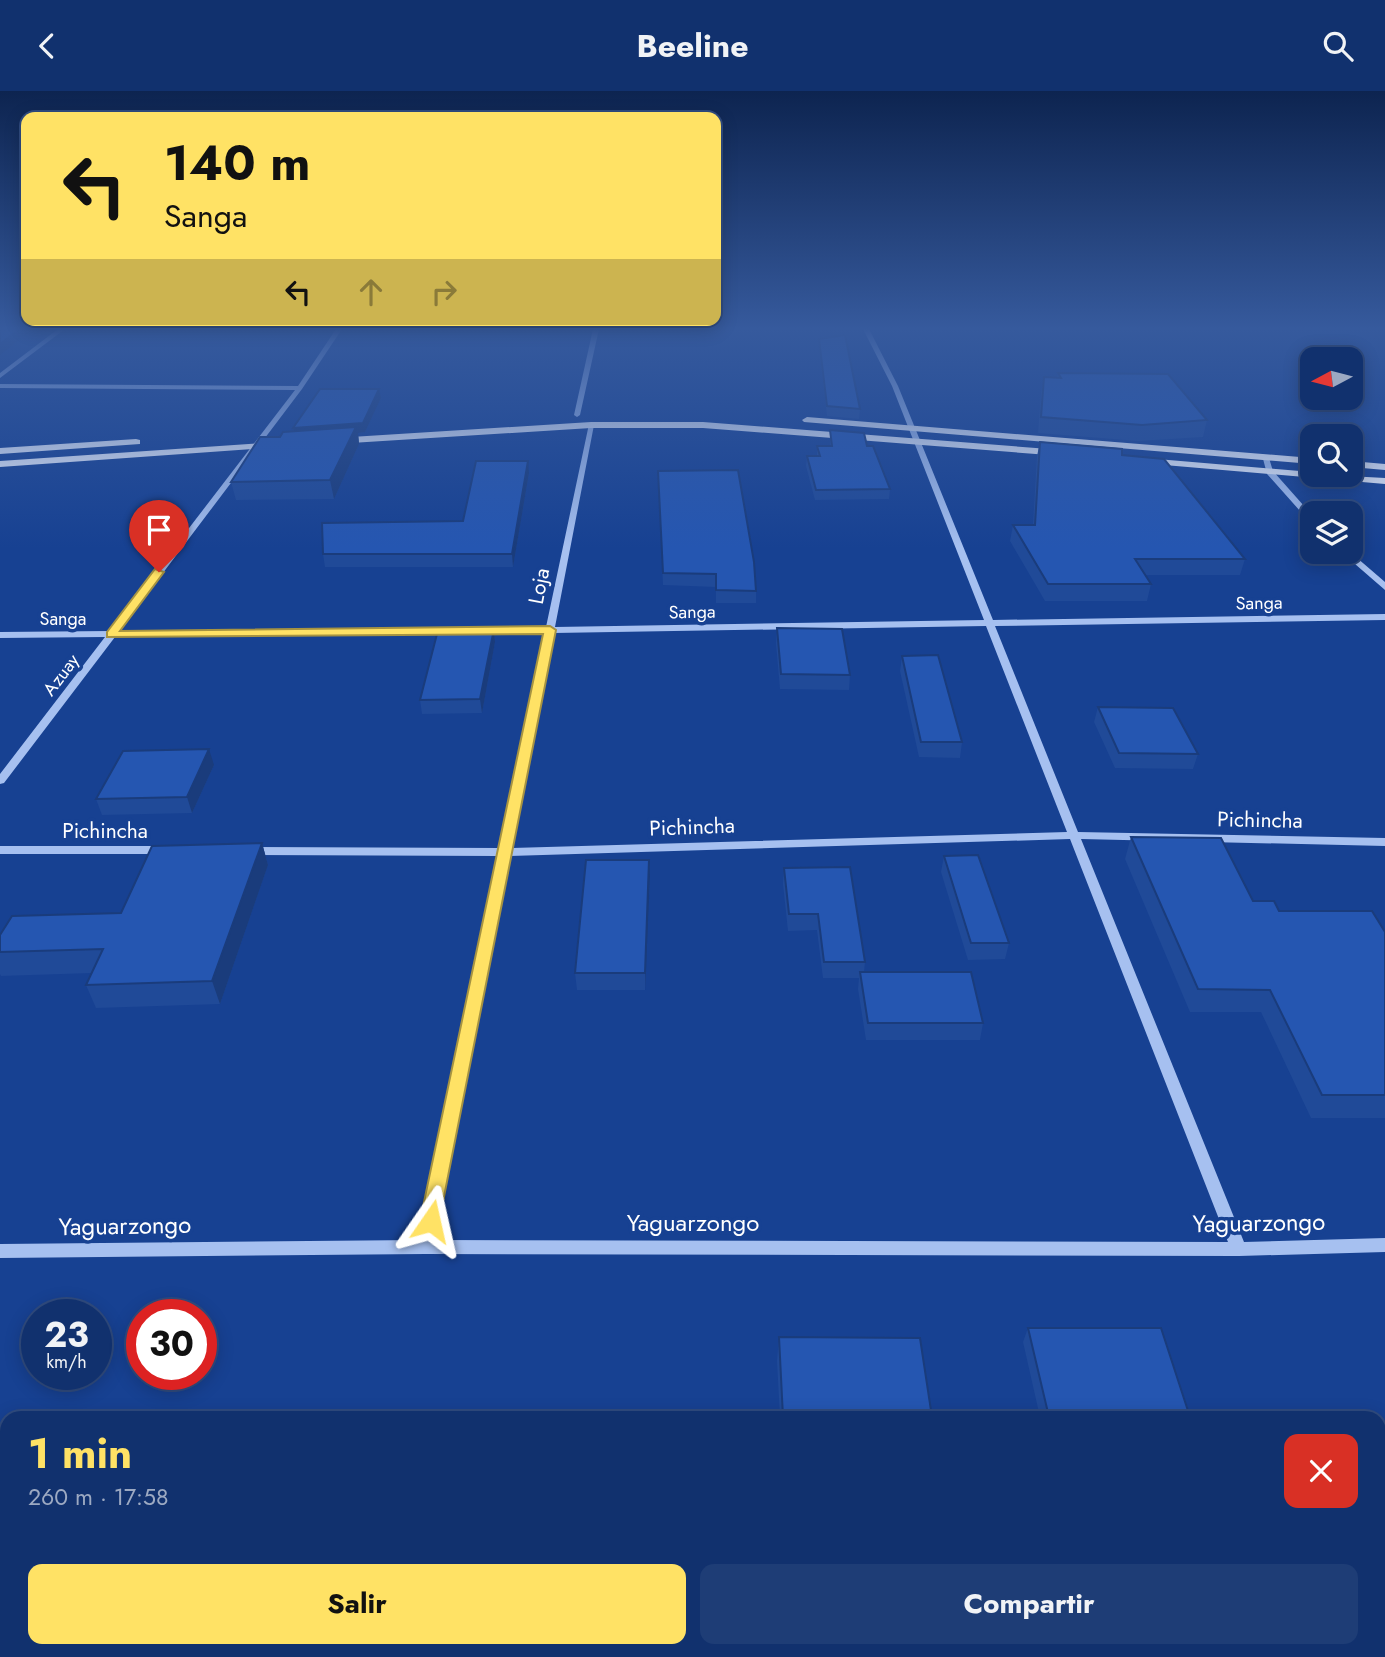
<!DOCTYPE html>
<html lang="es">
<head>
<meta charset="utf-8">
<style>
  body { margin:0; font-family:Jost,sans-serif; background:#1e3d76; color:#f1f3f6; height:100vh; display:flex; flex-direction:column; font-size:26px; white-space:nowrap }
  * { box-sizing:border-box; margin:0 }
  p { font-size:23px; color:#9ca9c2 }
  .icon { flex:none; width:38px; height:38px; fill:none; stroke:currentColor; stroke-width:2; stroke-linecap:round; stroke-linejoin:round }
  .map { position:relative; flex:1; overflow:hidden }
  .side { position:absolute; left:0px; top:1320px; width:1386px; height:247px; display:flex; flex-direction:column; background:#11316e; border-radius:21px 21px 0 0; box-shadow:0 4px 18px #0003,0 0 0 2px #304c81 }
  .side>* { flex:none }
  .guide { position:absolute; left:21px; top:21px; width:700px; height:214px; border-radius:14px; box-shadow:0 4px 18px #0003,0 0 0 2px #304c81; background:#ffe265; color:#111; overflow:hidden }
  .needle { width:46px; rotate:263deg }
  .tools { position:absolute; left:1300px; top:256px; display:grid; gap:14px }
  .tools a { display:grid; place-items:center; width:63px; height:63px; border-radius:14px; background:#11316e; box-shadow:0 4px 18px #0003,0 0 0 2px #304c81; font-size:35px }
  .speed { position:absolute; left:21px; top:1208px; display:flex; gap:14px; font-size:35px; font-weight:700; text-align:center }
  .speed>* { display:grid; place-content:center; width:91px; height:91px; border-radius:50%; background:#11316e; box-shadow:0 4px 18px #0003,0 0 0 2px #304c81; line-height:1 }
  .speed small { font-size:18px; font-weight:400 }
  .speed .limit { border:10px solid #d22; background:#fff; color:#111 }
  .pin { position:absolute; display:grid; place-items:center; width:60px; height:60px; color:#fff; margin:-72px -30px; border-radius:50% 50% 50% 0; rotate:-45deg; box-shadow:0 0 7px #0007 }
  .pin .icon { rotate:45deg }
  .me { position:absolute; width:77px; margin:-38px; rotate:11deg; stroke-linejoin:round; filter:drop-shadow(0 0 5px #0008) }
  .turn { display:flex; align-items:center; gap:24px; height:147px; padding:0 28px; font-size:32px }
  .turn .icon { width:91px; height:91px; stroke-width:2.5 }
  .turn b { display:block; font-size:49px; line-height:60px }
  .lanes { display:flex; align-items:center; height:66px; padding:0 28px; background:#0003; justify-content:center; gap:35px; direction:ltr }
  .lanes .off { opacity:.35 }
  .round { display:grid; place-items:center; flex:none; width:74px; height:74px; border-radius:14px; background:#1e3d76 }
  .overview { display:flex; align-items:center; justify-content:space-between; height:119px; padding:0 28px }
  h1 { font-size:42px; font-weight:700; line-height:52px; color:#ffe265 }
  .cta { display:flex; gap:14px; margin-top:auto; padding:14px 28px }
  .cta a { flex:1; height:80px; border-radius:14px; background:#ffe265; color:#111; font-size:28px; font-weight:700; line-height:80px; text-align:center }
  .cta a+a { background:#1e3d76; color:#f1f3f6 }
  header { display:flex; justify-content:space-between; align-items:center; height:91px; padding:0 28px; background:#11316e; font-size:32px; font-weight:700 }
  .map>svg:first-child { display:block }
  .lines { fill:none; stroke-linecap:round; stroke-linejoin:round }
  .minor { fill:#a6c0f0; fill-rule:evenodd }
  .major { fill:#eff4ff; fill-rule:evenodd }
  .wall { fill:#204a98 }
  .shaded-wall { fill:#1a3c7c }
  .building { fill:#2556b1; stroke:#1a3c7c; stroke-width:2 }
  .route { fill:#ffe265; stroke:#a69342; stroke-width:2 }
  .labels { text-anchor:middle; stroke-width:7; stroke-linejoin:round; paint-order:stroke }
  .far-street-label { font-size:18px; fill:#fff; stroke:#174192 }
  .street-label { font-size:21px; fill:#fff; stroke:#174192 }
  .near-street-label { font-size:24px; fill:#fff; stroke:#174192 }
</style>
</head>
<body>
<header><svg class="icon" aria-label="back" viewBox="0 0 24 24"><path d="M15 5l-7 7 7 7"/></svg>Beeline<svg class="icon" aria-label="search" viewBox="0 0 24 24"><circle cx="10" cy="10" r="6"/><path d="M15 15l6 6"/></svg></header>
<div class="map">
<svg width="1385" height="1566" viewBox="0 0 1385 1566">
  <rect width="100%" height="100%" fill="#174192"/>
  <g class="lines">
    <path class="minor" d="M 58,238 L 65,238 L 0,287 L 0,282 Z
      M 336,238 L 342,238 L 302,298 L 119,540 L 455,537 L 460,540 L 458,542 L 115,546 L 4,692 L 0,693 L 0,683 L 105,546 L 0,547 L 0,541 L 110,540 L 295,299 L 0,297 L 0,293 L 298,295 Z
      M 593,238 L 599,238 L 580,324 L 577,326 L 574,324 Z
      M 863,238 L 869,238 L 898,295 L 993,529 L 1385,523 L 1385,529 L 995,535 L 1078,741 L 1385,747 L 1385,755 L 1081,748 L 1244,1151 L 1385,1147 L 1385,1161 L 1239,1165 L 425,1163 L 0,1167 L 0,1153 L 418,1149 L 498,765 L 249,764 L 243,760 L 249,756 L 500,757 L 544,542 L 480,543 L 475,540 L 480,537 L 546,536 L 589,333 L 594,334 L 555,536 L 984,529 L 892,295 ZM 986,535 L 1067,741 L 512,757 L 554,542 ZM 1070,748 L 1228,1151 L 435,1149 L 510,765 Z
      M 1262,364 L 1268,364 L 1273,380 L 1312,424 L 1312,430 L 1309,430 L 1267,383 Z
      M 1340,460 L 1349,460 L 1385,491 L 1385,499 Z
      M 0,755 L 164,755 L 170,759 L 164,763 L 0,763 Z"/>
    <path class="major" d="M 807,326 L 1312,367 L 1312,373 L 804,331 L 802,329 Z
      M 591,331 L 703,331 L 1062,359 L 1067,362 L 1062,365 L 703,337 L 591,337 L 335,353 L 330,350 L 335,347 Z
      M 136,348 L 140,349 L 140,353 L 0,363 L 0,357 Z
      M 276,351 L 281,354 L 280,356 L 0,376 L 0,370 Z
      M 1145,367 L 1312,381 L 1312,383 L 1385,387 L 1385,393 L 1141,372 L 1141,368 Z
      M 1351,370 L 1385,373 L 1385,379 L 1351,376 Z"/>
  </g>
  <path class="wall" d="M 819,248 L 860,318 L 859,328 L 827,325 L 819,257 Z
    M 1058,282 L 1207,329 L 1203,346 L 1138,350 L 1038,342 L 1041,302 L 1044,286 L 1057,287 Z
    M 379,298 L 381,307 L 365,341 L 358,342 L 359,353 L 334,408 L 236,409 L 231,391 L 294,340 L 293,337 Z
    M 830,339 L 867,355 L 890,398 L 889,408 L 815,409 L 806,375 L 807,365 L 817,365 L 817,355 L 830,355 Z
    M 1040,351 L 1122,364 L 1245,468 L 1240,484 L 1146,484 L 1151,493 L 1147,510 L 1045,510 L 1010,450 L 1013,434 L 1033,434 L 1037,365 Z
    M 658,380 L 756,500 L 756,512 L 716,512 L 716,496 L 663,494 Z
    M 529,382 L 513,476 L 325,476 L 323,463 L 463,430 Z
    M 777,537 L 850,584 L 849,599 L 780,598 L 776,552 Z
    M 494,538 L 495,551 L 482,622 L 422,623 L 420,609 Z
    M 902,565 L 962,651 L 960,667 L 919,666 L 900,580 Z
    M 1098,616 L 1198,663 L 1193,678 L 1115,677 L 1094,631 Z
    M 214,674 L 192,722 L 102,724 L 96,708 Z
    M 1131,746 L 1253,810 L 1279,820 L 1385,841 L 1385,1027 L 1311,1027 L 1261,921 L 1190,921 L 1125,768 Z
    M 262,752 L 268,774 L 220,913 L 96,917 L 86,894 L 92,882 L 1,885 L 0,883 L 0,844 L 121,822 Z
    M 944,765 L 1009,852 L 1005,868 L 968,869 L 941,781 Z
    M 649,769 L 650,785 L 645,899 L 577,899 L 575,882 Z
    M 784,777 L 865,871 L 864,881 L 983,932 L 980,949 L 866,949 L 858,898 L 859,887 L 823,887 L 817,839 L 788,840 L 783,793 Z
    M 1028,1237 L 1190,1326 L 1040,1326 L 1023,1251 Z
    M 779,1246 L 932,1326 L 780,1326 L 777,1270 Z"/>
  <path class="shaded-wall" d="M 19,238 L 33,238 L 0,264 L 0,253 Z
    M 379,298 L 381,307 L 365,341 L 358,342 L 359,353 L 334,408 L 330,389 L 295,346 L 293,337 Z
    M 528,370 L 529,382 L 513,476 L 512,463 Z
    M 494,538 L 495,551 L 482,622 L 480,608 Z
    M 209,658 L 214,674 L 192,722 L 187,706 Z
    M 262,752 L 268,774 L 220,913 L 212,890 Z
    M 649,769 L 650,785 L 645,899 L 645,882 Z"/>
  <path class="building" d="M 0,238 L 19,238 L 0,253 Z
    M 845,244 L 860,318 L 827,315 L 819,248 Z
    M 1058,282 L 1168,283 L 1207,329 L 1142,334 L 1041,326 L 1044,286 L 1061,287 Z
    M 320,298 L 379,298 L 363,332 L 293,337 Z
    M 356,336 L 330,389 L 231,391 L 260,346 L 280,346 L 283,341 Z
    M 830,339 L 864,342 L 867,355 L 873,355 L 890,398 L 816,399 L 807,365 L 820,365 L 817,355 L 832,355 Z
    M 1040,351 L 1122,358 L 1122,364 L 1164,368 L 1245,468 L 1135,468 L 1151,493 L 1048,493 L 1013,434 L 1035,434 Z
    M 476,370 L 528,370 L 512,463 L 323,463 L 322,432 L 463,430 Z
    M 738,379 L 754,471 L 756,500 L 716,499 L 716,483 L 663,482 L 658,380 Z
    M 777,537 L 842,538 L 850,584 L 781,583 Z
    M 494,538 L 480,608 L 420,609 L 438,539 Z
    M 938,564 L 962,651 L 921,651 L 902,565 Z
    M 1098,616 L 1173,617 L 1198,663 L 1119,662 Z
    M 209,658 L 187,706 L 96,708 L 123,660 Z
    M 1131,746 L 1221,747 L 1253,810 L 1274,810 L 1279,820 L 1372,820 L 1385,841 L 1385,1004 L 1322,1004 L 1270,899 L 1198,898 Z
    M 262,752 L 212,890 L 86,894 L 103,858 L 0,861 L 0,844 L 12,825 L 121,822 L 152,755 Z
    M 978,764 L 1009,852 L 971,852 L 944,765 Z
    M 586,769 L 649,769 L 645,882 L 575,882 Z
    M 850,776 L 865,871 L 824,871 L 818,823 L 789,823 L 784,777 Z
    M 860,881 L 971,881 L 983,932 L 868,932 Z
    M 1028,1237 L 1161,1237 L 1190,1326 L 1049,1326 Z
    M 779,1246 L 920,1247 L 932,1326 L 783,1326 Z"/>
  <linearGradient id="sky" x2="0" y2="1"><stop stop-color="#0d2450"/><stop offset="0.52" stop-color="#365a9d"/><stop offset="1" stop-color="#365a9d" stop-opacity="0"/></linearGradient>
  <rect width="1385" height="457" fill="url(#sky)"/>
  <path class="route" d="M 155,478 L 164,481 L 120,540 L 550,535 L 556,539 L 438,1136 L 431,1139 L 423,1136 L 420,1130 L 543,543 L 107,546 L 107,541 Z"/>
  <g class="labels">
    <g class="far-street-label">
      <text transform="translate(1259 512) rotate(-1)" y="6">Sanga</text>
      <text transform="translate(692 521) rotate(-1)" y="6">Sanga</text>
      <text x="63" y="534">Sanga</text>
      <text transform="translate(61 584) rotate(-53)" y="6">Azuay</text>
    </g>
    <g class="street-label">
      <text transform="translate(539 495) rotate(-79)" y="7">Loja</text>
      <text transform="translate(1260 729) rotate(1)" y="7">Pichincha</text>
      <text transform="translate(692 736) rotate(-2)" y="7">Pichincha</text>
      <text x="105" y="747">Pichincha</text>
    </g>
    <g class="near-street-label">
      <text x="693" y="1140">Yaguarzongo</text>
      <text transform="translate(1259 1132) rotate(-1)" y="8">Yaguarzongo</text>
      <text transform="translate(125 1135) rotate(-1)" y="8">Yaguarzongo</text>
    </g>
  </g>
</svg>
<div class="tools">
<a><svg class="needle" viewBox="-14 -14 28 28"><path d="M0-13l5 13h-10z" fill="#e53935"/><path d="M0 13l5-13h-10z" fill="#9ca9c2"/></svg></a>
<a><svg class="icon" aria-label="search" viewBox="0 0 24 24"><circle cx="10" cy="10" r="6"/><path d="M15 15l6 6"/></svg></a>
<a><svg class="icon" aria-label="layers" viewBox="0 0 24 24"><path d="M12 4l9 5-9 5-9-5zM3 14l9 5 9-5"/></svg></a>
</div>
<div class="speed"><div>23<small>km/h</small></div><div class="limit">30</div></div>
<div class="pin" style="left:159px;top:481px;background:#d93025"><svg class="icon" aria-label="arrive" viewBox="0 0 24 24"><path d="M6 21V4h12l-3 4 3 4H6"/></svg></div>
<svg class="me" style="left:431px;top:1130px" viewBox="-20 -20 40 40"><path d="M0-17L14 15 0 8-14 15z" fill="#ffe265" stroke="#fff" stroke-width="4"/></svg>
<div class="guide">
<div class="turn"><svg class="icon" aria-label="left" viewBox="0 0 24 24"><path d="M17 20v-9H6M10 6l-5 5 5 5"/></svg><div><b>140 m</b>Sanga</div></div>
<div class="lanes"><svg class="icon" aria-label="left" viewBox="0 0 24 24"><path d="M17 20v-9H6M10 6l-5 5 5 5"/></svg><svg class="icon off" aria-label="ahead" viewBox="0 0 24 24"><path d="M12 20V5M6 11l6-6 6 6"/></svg><svg class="icon off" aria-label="right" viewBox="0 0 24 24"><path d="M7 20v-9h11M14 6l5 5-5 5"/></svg></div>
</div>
<section class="side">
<div class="overview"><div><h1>1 min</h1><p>260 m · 17:58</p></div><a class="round" style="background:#d93025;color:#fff"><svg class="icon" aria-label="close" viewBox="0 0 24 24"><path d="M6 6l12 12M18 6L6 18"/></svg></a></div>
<div class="cta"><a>Salir</a><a>Compartir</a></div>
</section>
</div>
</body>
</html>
